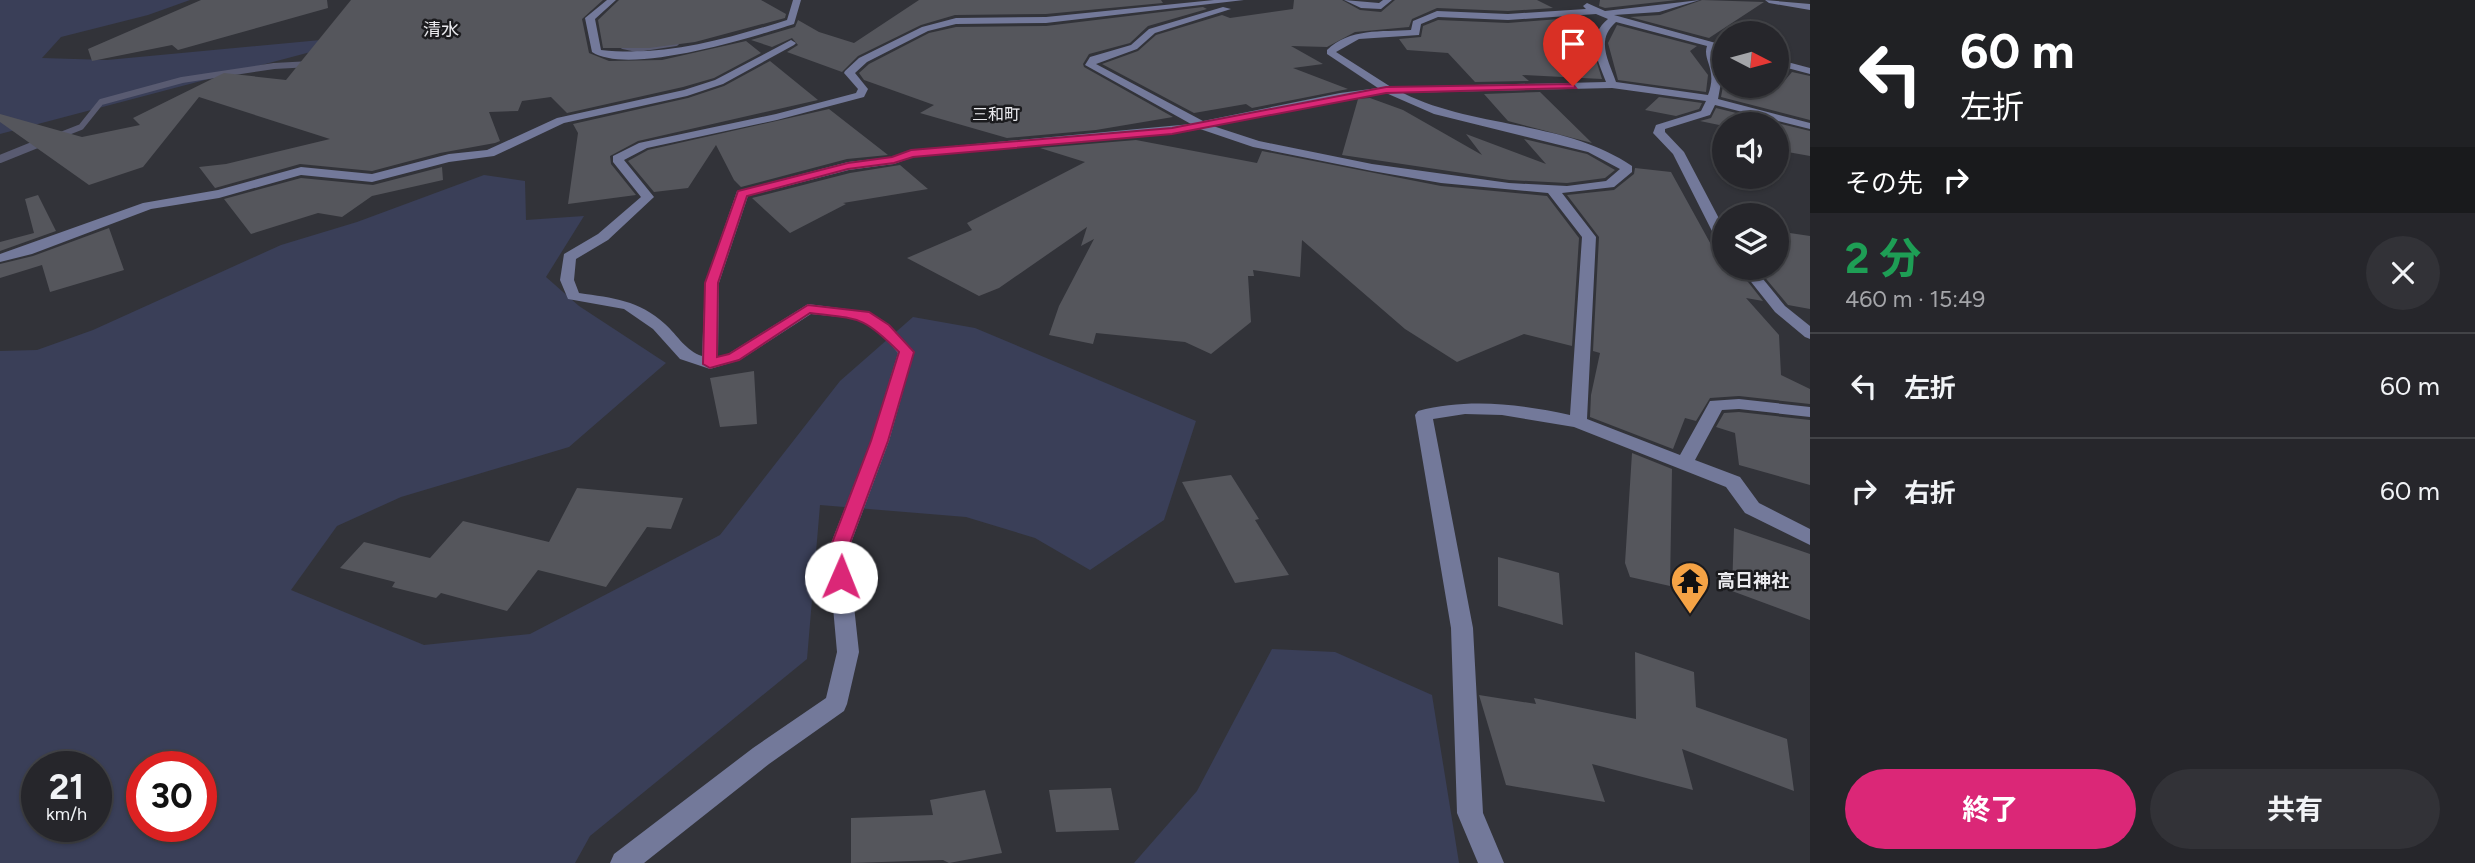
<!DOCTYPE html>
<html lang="ja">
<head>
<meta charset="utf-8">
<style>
  body { margin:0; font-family:Figtree,"Noto Sans JP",sans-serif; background:#323237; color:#f1f3f6; height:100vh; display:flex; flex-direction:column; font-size:26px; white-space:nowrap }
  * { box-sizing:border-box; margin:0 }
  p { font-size:23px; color:#a4a5a9 }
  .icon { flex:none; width:38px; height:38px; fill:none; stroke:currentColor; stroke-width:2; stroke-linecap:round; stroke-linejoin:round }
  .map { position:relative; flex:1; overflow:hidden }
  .drawer { display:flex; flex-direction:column; background:#26262b; width:665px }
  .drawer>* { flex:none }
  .top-card { background:#202124; color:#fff; overflow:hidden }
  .needle { width:46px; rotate:96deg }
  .buttons { position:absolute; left:1712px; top:21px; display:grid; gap:14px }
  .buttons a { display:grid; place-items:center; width:77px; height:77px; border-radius:50%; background:#26262b; box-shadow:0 2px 5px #0004,0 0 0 2px #424347; font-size:35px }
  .speed { position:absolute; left:21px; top:751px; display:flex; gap:14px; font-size:35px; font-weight:700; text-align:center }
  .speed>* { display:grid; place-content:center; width:91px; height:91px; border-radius:50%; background:#26262b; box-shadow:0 2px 5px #0004,0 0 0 2px #424347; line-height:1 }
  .speed small { font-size:18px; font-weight:400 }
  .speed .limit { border:10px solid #d22; background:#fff; color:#111 }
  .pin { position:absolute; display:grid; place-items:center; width:60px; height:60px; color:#fff; margin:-72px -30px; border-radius:50% 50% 50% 0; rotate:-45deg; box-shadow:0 0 7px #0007 }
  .pin .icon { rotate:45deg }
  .me { position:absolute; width:77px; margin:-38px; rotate:1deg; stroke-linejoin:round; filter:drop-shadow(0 0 5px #0008) }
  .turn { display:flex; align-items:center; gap:24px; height:147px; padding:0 35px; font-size:32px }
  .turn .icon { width:91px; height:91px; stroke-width:2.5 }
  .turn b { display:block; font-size:49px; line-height:60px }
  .then { display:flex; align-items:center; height:66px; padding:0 35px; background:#0003; gap:14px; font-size:26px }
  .round { display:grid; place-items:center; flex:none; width:74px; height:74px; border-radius:37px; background:#323237 }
  .overview { display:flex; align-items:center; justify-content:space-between; height:119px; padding:0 35px }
  h1 { font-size:42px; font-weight:700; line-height:52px; color:#1e9e55 }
  .button { display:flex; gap:14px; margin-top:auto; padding:14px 35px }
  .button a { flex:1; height:80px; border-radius:42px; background:#db2777; color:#fff; font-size:28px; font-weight:700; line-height:80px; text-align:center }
  .button a+a { background:#323237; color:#f1f3f6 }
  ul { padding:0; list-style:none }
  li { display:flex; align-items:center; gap:21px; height:105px; padding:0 35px; border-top:2px solid #424347 }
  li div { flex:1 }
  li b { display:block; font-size:26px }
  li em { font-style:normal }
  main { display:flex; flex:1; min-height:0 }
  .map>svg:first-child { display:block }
  .green { fill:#3a3f58; fill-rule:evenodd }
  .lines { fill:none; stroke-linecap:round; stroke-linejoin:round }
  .stream-far1 { stroke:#595b71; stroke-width:6 }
  .stream { stroke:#595b71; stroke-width:8 }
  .building { fill:#55565c }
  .minor { fill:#73799a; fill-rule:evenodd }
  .route { fill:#db2777; stroke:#8e194d; stroke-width:2 }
  .labels { text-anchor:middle; stroke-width:5; stroke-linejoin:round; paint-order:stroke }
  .far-neighbourhood-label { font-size:16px; fill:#eaeaee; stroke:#1b1b1e }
  .far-quarter-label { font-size:18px; fill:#eaeaee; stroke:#1b1b1e }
  .poi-label { font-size:18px; font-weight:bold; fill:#eaeaee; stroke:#1b1b1e; text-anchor:start }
</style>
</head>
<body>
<main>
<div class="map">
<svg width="1810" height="863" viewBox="0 0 1810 863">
  <rect width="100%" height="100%" fill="#323339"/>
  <path class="green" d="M 0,0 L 190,0 L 148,15 L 61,37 L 42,58 L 107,60 L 353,37 L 337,45 L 0,134 Z
    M 484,175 L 525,181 L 526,220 L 584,216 L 546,277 L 579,306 L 666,363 L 569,447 L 401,497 L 337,526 L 291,590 L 424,645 L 530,634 L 720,535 L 840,381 L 913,317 L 975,328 L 1196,421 L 1164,520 L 1090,570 L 1035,538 L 966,517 L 820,505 L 807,659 L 590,836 L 575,863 L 0,863 L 0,351 L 37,350 L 93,330 L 281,245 L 357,222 ZM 37,766 L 96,766 L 96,826 L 37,826 ZM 142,766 L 201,766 L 201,826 L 142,826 Z
    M 1272,649 L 1335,652 L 1432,695 L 1459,863 L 1134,863 L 1197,791 Z"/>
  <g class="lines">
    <path class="stream-far1" d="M 623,46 L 637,49 L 676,43
      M 53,138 L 81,127 L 101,102 L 182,80 L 274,66 L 311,64"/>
    <path class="stream" d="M 0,159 L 57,136"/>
  </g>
  <path class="building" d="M 201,0 L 327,0 L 328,8 L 178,50 L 172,45 L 92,61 L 88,49 Z
    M 351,0 L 603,0 L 582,19 L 589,53 L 609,61 L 662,60 L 746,41 L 761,53 L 714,78 L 683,87 L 567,113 L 551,97 L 522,101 L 518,111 L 489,112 L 500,141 L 495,143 L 440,153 L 372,171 L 300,164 L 215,188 L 199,167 L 226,164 L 330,139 L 199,97 L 143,167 L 89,185 L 0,122 L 0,114 L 82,137 L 140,125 L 133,118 L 224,73 L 286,80 Z
    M 619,0 L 761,0 L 786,14 L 785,18 L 695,42 L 649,48 L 603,48 L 598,20 Z
    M 919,0 L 1161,0 L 1163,3 L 1046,14 L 955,15 L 921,25 L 858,56 L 842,72 L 787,52 L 798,45 L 792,38 L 772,47 L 751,40 L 795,27 L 798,20 L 819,32 L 854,43 Z
    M 1294,0 L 1342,0 L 1360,10 L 1381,12 L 1395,0 L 1537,0 L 1553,8 L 1508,11 L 1437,8 L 1412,19 L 1409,27 L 1355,32 L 1327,47 L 1291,46 L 1323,64 L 1293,68 L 1348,89 L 1252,108 L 1246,104 L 1194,113 L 1102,64 L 1138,51 L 1156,35 L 1222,15 L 1230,18 L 1293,9 Z
    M 1600,0 L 1677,0 L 1605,8 L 1599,6 Z
    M 1702,0 L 1764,2 L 1709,38 L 1630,17 L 1660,15 Z
    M 1203,7 L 1207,9 L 1148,26 L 1130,43 L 1089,54 L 1083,64 L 1084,67 L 1173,117 L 1096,130 L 1007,138 L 920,113 L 934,105 L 864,80 L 859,73 L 869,64 L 929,33 L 956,27 L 1046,26 Z
    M 1572,18 L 1596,30 L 1593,50 L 1602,79 L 1522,75 L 1529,81 L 1475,82 L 1448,53 L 1407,50 L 1399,39 L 1421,37 L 1423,26 L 1438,20 L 1508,23 Z
    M 1617,25 L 1697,46 L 1690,51 L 1708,75 L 1706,92 L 1618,80 L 1608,43 Z
    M 770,61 L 818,100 L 638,141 L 610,156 L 611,164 L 636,195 L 568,204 L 578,133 L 573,124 L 688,98 L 724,86 Z
    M 1792,72 L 1810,76 L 1810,120 L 1721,97 L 1723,86 L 1780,86 Z
    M 1540,92 L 1592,143 L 1508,121 L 1484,94 Z
    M 1659,97 L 1702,103 L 1699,109 L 1676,116 L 1645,110 Z
    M 1370,98 L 1403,110 L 1482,155 L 1466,134 L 1546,164 L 1524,139 L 1587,154 L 1615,170 L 1605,178 L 1567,183 L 1509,180 L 1342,155 L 1358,99 Z
    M 1716,108 L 1810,131 L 1810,156 L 1776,150 L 1776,124 L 1724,126 L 1700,121 L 1711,118 Z
    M 829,109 L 888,155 L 847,159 L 741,187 L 734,180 L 716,145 L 688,188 L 654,192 L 628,161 L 648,150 Z
    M 1136,140 L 1257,163 L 1262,151 L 1441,186 L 1547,196 L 1579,238 L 1572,346 L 1524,334 L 1457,362 L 1405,329 L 1302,240 L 1300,277 L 1253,270 L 1254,276 L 1248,276 L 1251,322 L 1211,354 L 1185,342 L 1096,333 L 1093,344 L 1049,335 L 1059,306 L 1094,239 L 1081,246 L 1087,227 L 999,288 L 979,296 L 907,258 L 972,230 L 967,223 L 1085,162 L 1040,148 Z
    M 900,165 L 928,189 L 843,203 L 846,204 L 790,233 L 752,198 L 850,173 Z
    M 442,167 L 443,180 L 372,196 L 342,217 L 318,213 L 251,234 L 224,199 L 301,178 L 373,185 Z
    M 1635,168 L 1671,172 L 1724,268 L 1737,268 L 1763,301 L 1746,298 L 1779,335 L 1781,375 L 1810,389 L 1810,404 L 1739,396 L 1710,398 L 1696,421 L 1685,418 L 1673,449 L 1590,417 L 1591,395 L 1600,353 L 1593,351 L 1599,237 L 1567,195 L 1614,190 L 1634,174 Z
    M 38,195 L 56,231 L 0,251 L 0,242 L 34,233 L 25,199 Z
    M 109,228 L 124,270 L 50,292 L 42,265 L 0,278 L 0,264 L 33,256 Z
    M 1776,231 L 1810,236 L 1810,309 L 1788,305 L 1757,268 L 1776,268 Z
    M 754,371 L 757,424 L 720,427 L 710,378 Z
    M 1739,412 L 1810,420 L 1810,485 L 1739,465 L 1735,433 L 1716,427 L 1724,413 Z
    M 1632,453 L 1672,469 L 1670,586 L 1630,577 L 1625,563 Z
    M 1231,475 L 1259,519 L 1255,520 L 1289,575 L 1235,583 L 1182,482 Z
    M 577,488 L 683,498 L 671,529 L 647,527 L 606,587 L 538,570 L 507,611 L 441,593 L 436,598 L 392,587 L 395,582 L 340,568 L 364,542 L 430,558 L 463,521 L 549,542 Z
    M 1734,528 L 1810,554 L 1810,620 L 1732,591 Z
    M 1498,557 L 1559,573 L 1563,625 L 1498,606 Z
    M 1635,652 L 1694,672 L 1696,707 L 1787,739 L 1794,791 L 1682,749 L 1693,790 L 1592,764 L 1605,802 L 1506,785 L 1479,695 L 1536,704 L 1534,698 L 1636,719 Z
    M 1111,788 L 1119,830 L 1056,832 L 1049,790 Z
    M 985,790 L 1002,853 L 949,863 L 943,860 L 851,863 L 851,818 L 933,815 L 930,800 Z"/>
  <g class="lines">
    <path class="minor" d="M 607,0 L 616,0 L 595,19 L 601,50 C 666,57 726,39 787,20 L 793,0 L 801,0 L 794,24 C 753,37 629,76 592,52 L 585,18 Z
      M 1214,0 L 1244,0 L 1046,23 L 956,24 L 928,31 L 867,62 L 855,73 L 868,89 L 864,97 L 777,120 L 647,148 L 624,160 L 654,197 L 608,240 L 576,259 L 574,280 L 579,293 C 613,298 639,300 665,324 C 678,336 686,351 702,356 L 705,283 L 737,191 L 848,162 L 892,157 L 911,150 L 1191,124 L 1085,65 L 1090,57 L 1131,45 L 1149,29 L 1223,7 L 1231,9 L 1155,33 L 1137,49 L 1096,64 L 1203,121 L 1340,93 L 1378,88 L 1327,54 L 1327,50 C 1349,28 1382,32 1411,30 L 1413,21 L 1437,11 L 1508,14 L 1586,9 L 1583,6 L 1587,3 L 1605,11 L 1700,0 L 1659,12 L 1614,15 L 1723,45 L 1723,49 L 1714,50 L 1723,72 L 1718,99 L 1810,123 L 1810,129 L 1715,105 L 1710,115 L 1665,129 L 1665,132 L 1684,152 L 1724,228 L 1724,245 L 1717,241 L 1673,154 L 1653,133 L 1656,125 L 1701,111 L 1706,101 L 1612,88 L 1403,93 C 1475,129 1565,120 1632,166 L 1632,172 L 1614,187 L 1562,193 L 1596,237 L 1587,419 L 1680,455 L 1710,401 L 1739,399 L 1810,407 L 1810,417 L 1739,409 L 1722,410 L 1695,460 L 1740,477 L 1759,503 L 1810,529 L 1810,545 L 1745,513 L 1726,487 L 1574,427 L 1502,415 L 1465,414 L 1433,419 L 1473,628 L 1483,813 L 1504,863 L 1478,863 L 1457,813 L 1451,628 L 1415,415 L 1418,411 C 1469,398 1519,404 1570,415 L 1582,237 L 1548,193 L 1441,183 L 1372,171 L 1253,147 L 1200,129 L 1172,134 L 913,157 L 894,164 L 849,170 L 748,196 L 719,283 L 718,357 L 728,354 L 808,304 L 869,312 L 889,325 L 914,352 L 889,441 L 848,551 L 859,652 L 847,704 L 844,711 L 769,764 L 644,863 L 610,863 L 614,854 L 753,748 L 826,698 L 837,652 L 828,551 L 871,441 L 898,353 L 879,331 L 860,319 L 811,314 L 740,360 L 710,369 L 680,359 L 653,329 L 624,309 L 568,299 L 560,280 L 564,254 L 598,234 L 641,197 L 613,162 L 613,156 L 639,143 L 776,114 L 856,93 L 858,89 L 844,73 L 845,71 L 859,58 L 922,27 L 956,18 L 1046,17 ZM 1596,14 L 1608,19 C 1585,38 1598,60 1606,82 L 1391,87 L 1336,52 L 1359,39 L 1419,35 L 1421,24 L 1438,17 L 1508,20 ZM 1616,22 L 1707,46 C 1702,60 1718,69 1708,95 L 1616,82 C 1609,61 1595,40 1616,22 ZM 1386,93 L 1434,114 L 1588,152 L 1620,169 L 1606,181 L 1567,186 L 1509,183 L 1372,164 L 1259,141 L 1213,126 L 1340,99 Z
      M 1344,0 L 1379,3 L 1383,0 L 1392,0 L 1381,9 L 1361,8 Z
      M 1765,0 L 1810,4 L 1810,10 L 1769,3 Z
      M 791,40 L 796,43 L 794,45 L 723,84 L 687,96 L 564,123 L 494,156 L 449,162 L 372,182 L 301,175 L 219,198 L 151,209 L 32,254 L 0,262 L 0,254 L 143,203 L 218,190 L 301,167 L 372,174 L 449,154 L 487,150 L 557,118 L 684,90 L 715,80 Z
      M 1776,59 L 1810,68 L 1810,74 L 1776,65 Z
      M 1740,268 L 1754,268 L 1785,306 L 1810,326 L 1810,339 L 1805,337 L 1775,312 Z"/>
  </g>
  <path class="route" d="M 1573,84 L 1576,88 L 1386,93 L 1172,134 L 913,157 L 894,163 L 848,169 L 747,196 L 718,283 L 717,357 L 729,354 L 808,305 L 869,312 L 889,325 L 914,352 L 888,441 L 847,551 L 850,577 L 847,582 L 834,582 L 829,551 L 871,441 L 899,352 C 863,316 860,319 810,313 L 739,360 L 710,368 L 703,364 L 705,283 L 738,191 L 848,163 L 892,157 L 911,150 L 1172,128 L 1386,87 Z"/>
  <defs>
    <g id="temple-pin" transform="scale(2.0125)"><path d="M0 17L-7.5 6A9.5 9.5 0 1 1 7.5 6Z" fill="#f5a345" stroke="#1b1b1e"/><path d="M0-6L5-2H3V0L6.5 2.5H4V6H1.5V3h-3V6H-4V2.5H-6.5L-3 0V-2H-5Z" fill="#111"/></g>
  </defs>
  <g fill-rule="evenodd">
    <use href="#temple-pin" x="1690" y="581"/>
  </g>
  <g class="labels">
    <g class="far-neighbourhood-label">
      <text x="996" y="120">三和町</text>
    </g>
    <g class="far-quarter-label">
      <text x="441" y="36">清水</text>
    </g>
    <g class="poi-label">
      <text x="1717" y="587">高日神社</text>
    </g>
  </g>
</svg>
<div class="buttons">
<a><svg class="needle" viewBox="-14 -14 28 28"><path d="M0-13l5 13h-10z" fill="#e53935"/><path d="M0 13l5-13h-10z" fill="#a4a5a9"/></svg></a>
<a><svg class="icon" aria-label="sound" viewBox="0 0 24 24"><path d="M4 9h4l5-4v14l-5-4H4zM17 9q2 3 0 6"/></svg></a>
<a><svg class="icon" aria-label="layers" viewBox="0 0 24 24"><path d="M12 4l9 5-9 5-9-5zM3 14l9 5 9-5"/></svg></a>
</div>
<div class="speed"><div>21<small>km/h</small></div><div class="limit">30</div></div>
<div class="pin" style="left:1573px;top:86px;background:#d93025"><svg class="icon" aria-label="arrive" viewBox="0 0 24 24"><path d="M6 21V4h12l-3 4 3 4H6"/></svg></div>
<svg class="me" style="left:841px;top:577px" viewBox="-20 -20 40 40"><circle r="19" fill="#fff"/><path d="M0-13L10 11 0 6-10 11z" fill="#db2777"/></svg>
</div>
<section class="drawer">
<div class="top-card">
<div class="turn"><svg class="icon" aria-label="left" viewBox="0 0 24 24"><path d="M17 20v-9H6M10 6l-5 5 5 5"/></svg><div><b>60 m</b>左折</div></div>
<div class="then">その先<svg class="icon" aria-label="right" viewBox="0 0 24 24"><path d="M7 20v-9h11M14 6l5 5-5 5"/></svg></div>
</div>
<div class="overview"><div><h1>2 分</h1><p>460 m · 15:49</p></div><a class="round"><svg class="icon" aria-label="close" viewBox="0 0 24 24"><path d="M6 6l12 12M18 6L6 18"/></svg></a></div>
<ul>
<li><svg class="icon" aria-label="left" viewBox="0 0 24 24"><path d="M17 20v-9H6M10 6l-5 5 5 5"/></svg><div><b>左折</b></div><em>60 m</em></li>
<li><svg class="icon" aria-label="right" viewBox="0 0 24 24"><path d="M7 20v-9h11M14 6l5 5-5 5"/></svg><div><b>右折</b></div><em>60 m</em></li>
</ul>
<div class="button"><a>終了</a><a>共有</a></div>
</section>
</main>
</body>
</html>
